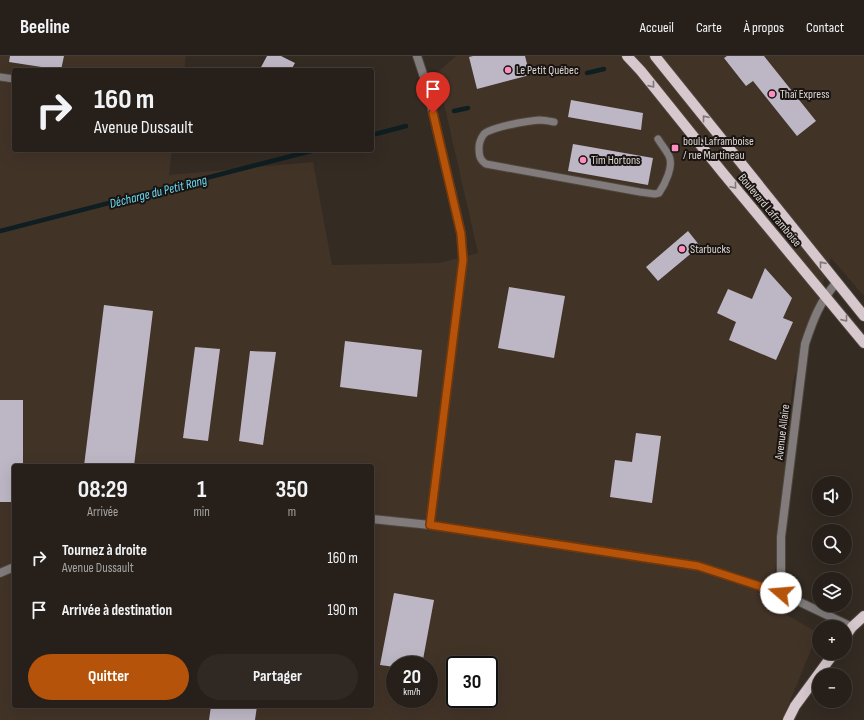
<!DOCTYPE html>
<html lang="fr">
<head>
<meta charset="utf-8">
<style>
  body { margin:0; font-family:"Sofia Sans Condensed",sans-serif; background:#2f2823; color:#f1f3f6; height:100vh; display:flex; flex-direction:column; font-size:15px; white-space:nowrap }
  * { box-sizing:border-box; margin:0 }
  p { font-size:13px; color:#a4a3a2 }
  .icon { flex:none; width:22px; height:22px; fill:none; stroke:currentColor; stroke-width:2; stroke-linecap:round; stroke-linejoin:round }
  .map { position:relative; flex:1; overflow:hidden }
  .sheet { position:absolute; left:12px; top:408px; width:362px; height:244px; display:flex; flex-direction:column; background:#27201a; border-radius:4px; box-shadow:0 4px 16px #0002,0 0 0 1px #433e39 }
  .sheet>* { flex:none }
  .hud { position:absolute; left:12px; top:12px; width:362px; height:84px; border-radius:4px; box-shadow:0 4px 16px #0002,0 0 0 1px #433e39; background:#27201a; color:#f1f3f6; overflow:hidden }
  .buttons { position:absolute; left:812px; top:420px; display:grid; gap:8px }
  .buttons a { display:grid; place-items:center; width:40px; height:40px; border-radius:50%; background:#27201a; box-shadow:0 4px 16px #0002,0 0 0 1px #433e39; font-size:20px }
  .speed { position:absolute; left:386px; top:600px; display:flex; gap:8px; font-size:20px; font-weight:700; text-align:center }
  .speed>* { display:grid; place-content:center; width:52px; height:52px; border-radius:50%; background:#27201a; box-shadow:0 4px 16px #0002,0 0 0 1px #433e39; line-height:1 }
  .speed small { font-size:10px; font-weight:400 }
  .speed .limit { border:2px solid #111; border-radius:6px; background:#fff; color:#111 }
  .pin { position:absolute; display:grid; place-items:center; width:34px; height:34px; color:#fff; margin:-41px -17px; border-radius:50% 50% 50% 0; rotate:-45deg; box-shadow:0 0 4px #0007 }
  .pin .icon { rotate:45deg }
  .me { position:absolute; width:44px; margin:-22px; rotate:288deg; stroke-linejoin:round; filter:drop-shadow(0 0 3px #0008) }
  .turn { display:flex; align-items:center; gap:14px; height:84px; padding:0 16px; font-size:18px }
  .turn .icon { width:52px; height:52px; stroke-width:2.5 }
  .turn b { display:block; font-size:28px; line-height:34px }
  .eta { display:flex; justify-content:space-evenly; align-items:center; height:68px; text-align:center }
  .eta b { font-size:24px; font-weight:700; line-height:28px }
  .action { display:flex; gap:8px; margin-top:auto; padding:8px 16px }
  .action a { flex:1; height:46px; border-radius:24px; background:#b45309; color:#fff; font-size:16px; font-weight:700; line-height:46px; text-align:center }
  .action a+a { background:#2f2823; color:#f1f3f6 }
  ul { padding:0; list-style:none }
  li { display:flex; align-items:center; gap:12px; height:52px; padding:0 16px }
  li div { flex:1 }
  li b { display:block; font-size:15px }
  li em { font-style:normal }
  header { display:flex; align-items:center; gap:24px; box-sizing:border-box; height:56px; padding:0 20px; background:#27201a; border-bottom:1px solid #433e39 }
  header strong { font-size:19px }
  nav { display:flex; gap:22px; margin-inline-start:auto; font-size:14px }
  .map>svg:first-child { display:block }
  .built { fill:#423327; fill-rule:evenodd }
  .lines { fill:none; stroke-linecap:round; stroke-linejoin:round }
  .stream { stroke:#0e1e21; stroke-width:4.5 }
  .building { fill:#bdb7c5 }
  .service-casing { stroke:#4f473f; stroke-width:9 }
  .minor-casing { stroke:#4f473f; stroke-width:10 }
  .primary-casing { stroke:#4f473f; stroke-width:12 }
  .service { stroke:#817b7c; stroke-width:7 }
  .minor { stroke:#817b7c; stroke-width:8 }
  .primary { stroke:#d6c8cc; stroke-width:10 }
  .oneway { stroke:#817778 }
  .route-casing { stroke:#753606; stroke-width:10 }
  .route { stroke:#b45309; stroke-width:7 }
  .poi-dot { fill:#fd8ebe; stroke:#191411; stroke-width:1.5 }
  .labels { text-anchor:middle; stroke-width:4; stroke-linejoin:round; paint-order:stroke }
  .poi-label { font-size:12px; fill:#ded8d3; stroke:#191411; text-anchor:start }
  .street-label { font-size:12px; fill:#ded8d3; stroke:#191411 }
  .water-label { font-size:13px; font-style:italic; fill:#67ddf7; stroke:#191411 }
</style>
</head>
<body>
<header>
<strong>Beeline</strong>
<nav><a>Accueil</a><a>Carte</a><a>À propos</a><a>Contact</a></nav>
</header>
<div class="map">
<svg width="864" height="664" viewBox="0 0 864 664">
  <rect width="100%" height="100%" fill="#342b23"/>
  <path class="built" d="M 0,0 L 186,0 L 184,14 L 14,14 L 14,94 L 172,94 L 169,119 L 313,106 L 332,209 L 439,207 L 478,197 L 437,17 L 456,0 L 864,0 L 864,240 L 831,202 L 793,326 L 772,550 L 818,577 L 782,664 L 0,664 ZM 14,410 L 372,410 L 372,650 L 14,650 ZM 395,609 L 429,609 L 429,643 L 395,643 ZM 455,609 L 489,609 L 489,643 L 455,643 Z"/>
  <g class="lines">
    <path class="stream" d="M 587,17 L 604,13
      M 454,55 L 468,52
      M 372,79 L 406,70
      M 0,175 L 315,94"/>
  </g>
  <path class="building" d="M 10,0 L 64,0 L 61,14 L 9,6 Z
    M 267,0 L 281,0 L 295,7 L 291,14 L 263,14 L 260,13 Z
    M 473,0 L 525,0 L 530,19 L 477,33 L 469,1 Z
    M 727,0 L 764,0 L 816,65 L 797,80 L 753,25 L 746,30 L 724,2 Z
    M 571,44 L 643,57 L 641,74 L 568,61 Z
    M 573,88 L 653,102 L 648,129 L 568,115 Z
    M 688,175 L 700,190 L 658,225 L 646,211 Z
    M 765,212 L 792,242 L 783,262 L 793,266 L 776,304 L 729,284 L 736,266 L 717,257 L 728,233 L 752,243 Z
    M 509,231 L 565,240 L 554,302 L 498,292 Z
    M 104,249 L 153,255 L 134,410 L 84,410 Z
    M 345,285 L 422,294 L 417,341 L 340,331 Z
    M 195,291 L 220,293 L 208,385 L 183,382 Z
    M 250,295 L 276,296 L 263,389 L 239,385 Z
    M 0,344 L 23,344 L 23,410 L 14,410 L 14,446 L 0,446 Z
    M 636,377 L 661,380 L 652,447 L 610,441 L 615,404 L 632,406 Z
    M 394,537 L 434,544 L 422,609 L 395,609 L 395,611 L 380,609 Z
    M 211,650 L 257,650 L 255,664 L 209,664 Z"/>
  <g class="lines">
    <g class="service-casing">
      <path id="service" d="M 0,21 L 14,23
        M 554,66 C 549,65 544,64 539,64 C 527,65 492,71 484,78 C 481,82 479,87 479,92 C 479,100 480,104 486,108 L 640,136 L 655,138 L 659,137 C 665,128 674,110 669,100 C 666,94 661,88 658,83"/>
    </g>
    <g class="minor-casing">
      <path id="minor" d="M 417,0 L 426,27 L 461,177 L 463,204 L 430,469
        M 372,463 L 430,469 L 698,510 L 781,537 L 852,571
        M 0,517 L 14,511
        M 781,537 L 781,481 L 805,288 C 813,264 820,245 837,226"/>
    </g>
    <g class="primary-casing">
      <path id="primary" d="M 627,0 L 641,15 L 723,117 L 864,287
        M 655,0 L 864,260
        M 845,581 L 852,571 L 864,560
        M 788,664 L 795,650 L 834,597"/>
    </g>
    <use href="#service" class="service"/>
    <use href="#minor" class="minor"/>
    <use href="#primary" class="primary"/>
  </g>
  <defs><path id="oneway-chevron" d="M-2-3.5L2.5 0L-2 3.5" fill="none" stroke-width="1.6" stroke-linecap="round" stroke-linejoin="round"/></defs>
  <g class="oneway">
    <use href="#oneway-chevron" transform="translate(652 29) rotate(51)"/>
    <use href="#oneway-chevron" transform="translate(705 62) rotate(-129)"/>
    <use href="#oneway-chevron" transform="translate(734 130) rotate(50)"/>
    <use href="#oneway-chevron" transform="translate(822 208) rotate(-129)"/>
    <use href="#oneway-chevron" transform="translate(845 263) rotate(51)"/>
  </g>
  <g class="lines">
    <g class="route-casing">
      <path id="route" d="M 433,57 L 461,178 L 463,204 L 430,469 L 698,510 L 781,537"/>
    </g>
    <use href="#route" class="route"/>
  </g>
  <g class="poi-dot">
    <circle cx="508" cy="14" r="4"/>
    <circle cx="772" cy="38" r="4"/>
    <rect x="671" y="88" width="8" height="8" rx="2"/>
    <circle cx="583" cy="104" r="4"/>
    <circle cx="682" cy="193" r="4"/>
  </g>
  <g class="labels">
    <g class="poi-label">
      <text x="516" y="18">Le Petit Québec</text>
      <text x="780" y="42">Thaï Express</text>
      <text x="683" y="89">boul. Laframboise<tspan x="683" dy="14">/ rue Martineau</tspan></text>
      <text x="591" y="108">Tim Hortons</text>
      <text x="690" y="197">Starbucks</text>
    </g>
    <g class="street-label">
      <text transform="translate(770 154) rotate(50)" y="4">Boulevard Laframboise</text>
      <text transform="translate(782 376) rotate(-83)" y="4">Avenue Allaire</text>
    </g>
    <g class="water-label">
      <text transform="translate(158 135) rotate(-14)" y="5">Décharge du Petit Rang</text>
    </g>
  </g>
</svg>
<div class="buttons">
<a><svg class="icon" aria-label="sound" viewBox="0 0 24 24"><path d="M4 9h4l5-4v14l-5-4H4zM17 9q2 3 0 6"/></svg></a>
<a><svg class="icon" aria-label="search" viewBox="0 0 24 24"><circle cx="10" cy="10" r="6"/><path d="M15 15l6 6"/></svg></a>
<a><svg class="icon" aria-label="layers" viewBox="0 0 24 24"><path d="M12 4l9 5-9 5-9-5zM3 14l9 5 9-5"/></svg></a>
<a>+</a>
<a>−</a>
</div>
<div class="speed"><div>20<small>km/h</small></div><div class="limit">30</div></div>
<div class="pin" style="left:433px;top:57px;background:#d93025"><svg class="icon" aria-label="arrive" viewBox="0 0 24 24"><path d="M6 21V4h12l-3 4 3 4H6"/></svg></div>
<svg class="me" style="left:781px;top:537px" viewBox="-20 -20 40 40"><circle r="19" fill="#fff"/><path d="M0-13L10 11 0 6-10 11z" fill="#b45309"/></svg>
<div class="hud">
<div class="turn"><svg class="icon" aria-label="right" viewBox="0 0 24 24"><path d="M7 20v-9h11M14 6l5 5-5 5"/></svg><div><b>160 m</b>Avenue Dussault</div></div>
</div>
<section class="sheet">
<div class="eta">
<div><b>08:29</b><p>Arrivée</p></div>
<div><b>1</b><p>min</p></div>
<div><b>350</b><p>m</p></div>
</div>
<ul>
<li><svg class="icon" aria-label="right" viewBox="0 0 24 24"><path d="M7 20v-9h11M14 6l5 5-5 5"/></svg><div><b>Tournez à droite</b><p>Avenue Dussault</p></div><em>160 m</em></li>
<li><svg class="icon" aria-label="arrive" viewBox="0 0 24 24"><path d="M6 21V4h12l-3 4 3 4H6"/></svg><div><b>Arrivée à destination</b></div><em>190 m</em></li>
</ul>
<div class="action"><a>Quitter</a><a>Partager</a></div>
</section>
</div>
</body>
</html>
